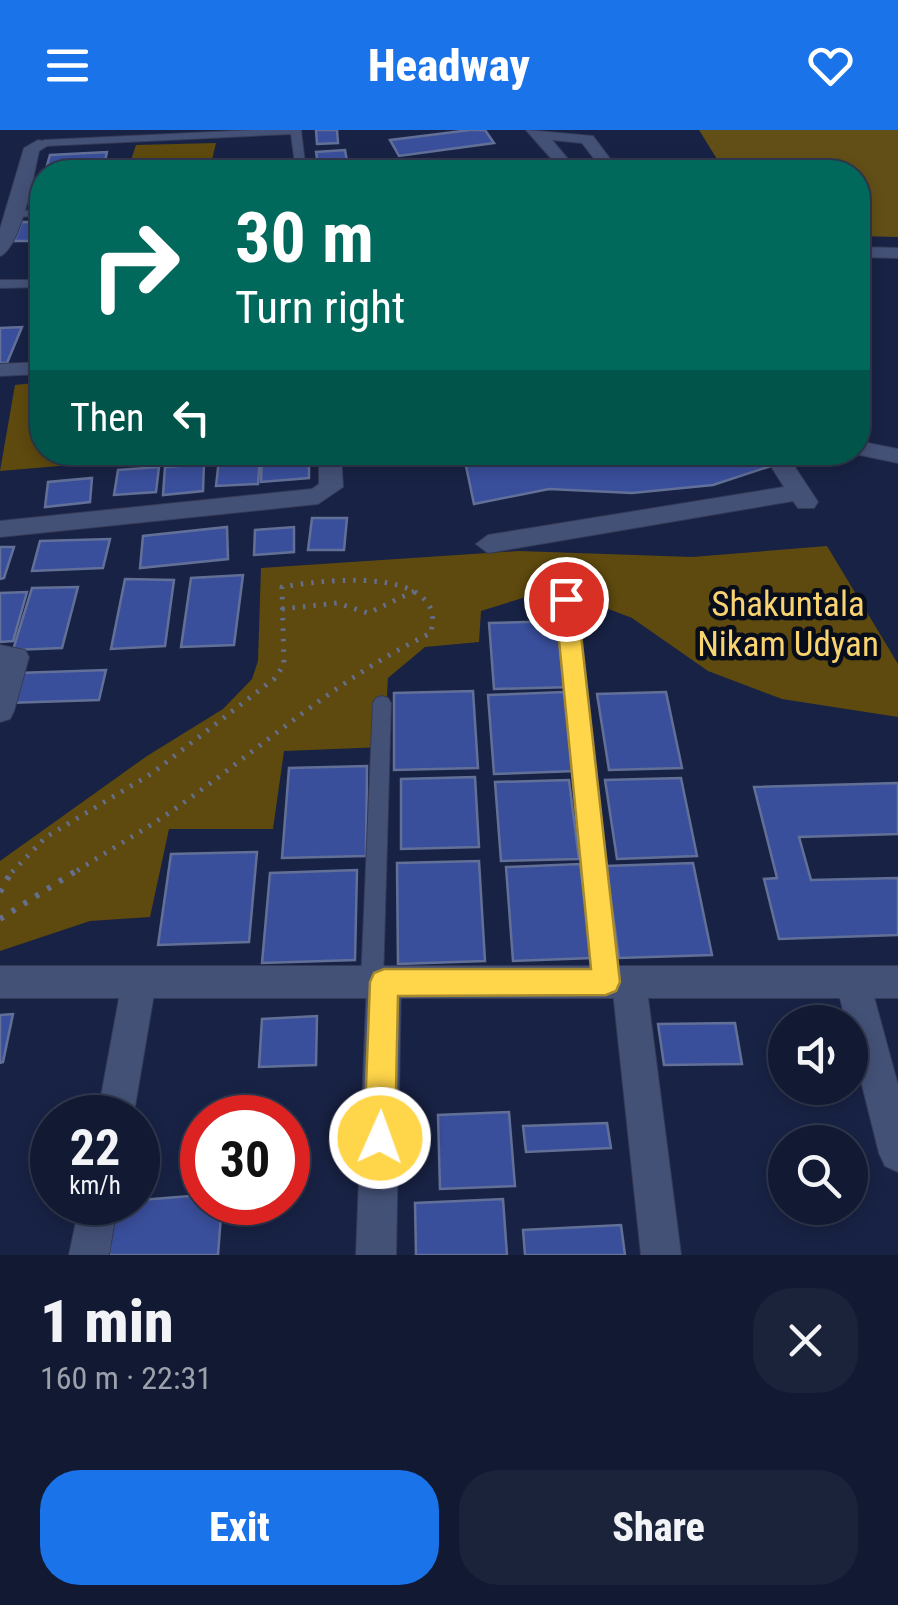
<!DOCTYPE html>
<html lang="en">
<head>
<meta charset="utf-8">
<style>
  body { margin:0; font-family:"Roboto Condensed",sans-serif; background:#1b233b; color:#f1f3f6; height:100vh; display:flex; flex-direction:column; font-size:38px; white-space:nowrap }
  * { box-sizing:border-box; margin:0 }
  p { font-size:32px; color:#9ca1ac }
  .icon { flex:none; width:55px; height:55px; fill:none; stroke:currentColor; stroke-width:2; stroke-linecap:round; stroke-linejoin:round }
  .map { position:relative; height:1125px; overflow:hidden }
  .drawer { display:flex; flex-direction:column; background:#121a33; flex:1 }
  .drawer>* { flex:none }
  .hud { position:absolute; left:30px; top:30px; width:840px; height:305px; border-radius:40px; box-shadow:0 5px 15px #0003,0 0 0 2px #31384e; background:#00695c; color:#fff; overflow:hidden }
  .tools { position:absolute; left:768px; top:875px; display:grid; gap:20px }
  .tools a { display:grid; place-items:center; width:100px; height:100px; border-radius:50%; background:#121a33; box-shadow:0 5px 15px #0003,0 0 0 2px #31384e; font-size:50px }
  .speed { position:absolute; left:30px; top:965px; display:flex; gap:20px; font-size:50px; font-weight:700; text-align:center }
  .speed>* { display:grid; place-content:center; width:130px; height:130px; border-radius:50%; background:#121a33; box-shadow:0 5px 15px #0003,0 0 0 2px #31384e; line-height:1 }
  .speed small { font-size:25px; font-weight:400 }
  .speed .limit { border:15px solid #d22; background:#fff; color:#111 }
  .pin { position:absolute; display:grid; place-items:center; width:85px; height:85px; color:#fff; margin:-42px; border:5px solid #fff; border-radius:50%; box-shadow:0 2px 10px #0007 }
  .me { position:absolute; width:110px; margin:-55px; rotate:2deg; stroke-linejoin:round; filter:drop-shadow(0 0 8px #0008) }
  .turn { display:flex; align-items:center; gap:35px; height:210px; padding:0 40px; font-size:45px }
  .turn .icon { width:130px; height:130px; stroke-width:2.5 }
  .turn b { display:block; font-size:70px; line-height:85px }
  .then { display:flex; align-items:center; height:95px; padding:0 40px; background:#0003; gap:20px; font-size:38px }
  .round { display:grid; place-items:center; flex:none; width:105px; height:105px; border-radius:40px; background:#1b233b }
  .summary { display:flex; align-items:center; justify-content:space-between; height:170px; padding:0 40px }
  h1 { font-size:60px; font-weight:800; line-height:75px }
  .action { display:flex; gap:20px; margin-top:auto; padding:20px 40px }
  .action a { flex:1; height:115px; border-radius:40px; background:#1a73e8; color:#fff; font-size:40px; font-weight:800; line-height:115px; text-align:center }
  .action a+a { background:#1b233b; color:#f1f3f6 }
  header { display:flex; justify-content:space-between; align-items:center; height:130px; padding:0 40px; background:#1a73e8; color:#fff; font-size:45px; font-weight:800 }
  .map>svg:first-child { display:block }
  .green { fill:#5e4a0e }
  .forest { fill:#624f17 }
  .building { fill:#3a4f9c; stroke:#627098; stroke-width:2.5 }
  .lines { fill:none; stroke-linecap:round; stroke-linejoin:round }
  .service-casing { stroke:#353a57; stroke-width:2 }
  .minor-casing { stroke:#353a57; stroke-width:2 }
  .tertiary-casing { stroke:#353a57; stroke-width:2 }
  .path-far1 { stroke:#656e8b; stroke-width:5; stroke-dasharray:2.5 8; stroke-linecap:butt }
  .path { stroke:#656e8b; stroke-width:6; stroke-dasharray:4 10; stroke-linecap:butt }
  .service { fill:#445177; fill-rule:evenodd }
  .minor { fill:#445177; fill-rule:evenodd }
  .tertiary { fill:#445177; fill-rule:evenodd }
  .route { fill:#ffd54a; stroke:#a68a30; stroke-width:2.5 }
  .labels { text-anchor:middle; stroke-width:9; stroke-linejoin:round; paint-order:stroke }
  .park-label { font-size:35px; fill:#f9d36f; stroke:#080d1c }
</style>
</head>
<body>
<header><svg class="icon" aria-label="menu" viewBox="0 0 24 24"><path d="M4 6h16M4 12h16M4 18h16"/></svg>Headway<svg class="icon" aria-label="heart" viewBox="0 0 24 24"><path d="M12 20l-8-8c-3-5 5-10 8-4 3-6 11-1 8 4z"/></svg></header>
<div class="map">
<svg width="898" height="1125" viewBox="0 0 898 1125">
  <rect width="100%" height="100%" fill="#182244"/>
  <path class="green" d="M 216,13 L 209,42 L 127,42 L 136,15 Z
    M 42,252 L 42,322 L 211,323 L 0,341 L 15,255 Z
    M 827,416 L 898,534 L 898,587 L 782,569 L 708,541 L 632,488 L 585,470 L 529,466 L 481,481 L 479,512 L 425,517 L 388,548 L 384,617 L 284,621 L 273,699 L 169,699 L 150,787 L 90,791 L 0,821 L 0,731 L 147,626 L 223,579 L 252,549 L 258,531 L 261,438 L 519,421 L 692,427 Z"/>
  <path class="forest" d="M 699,0 L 898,0 L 898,107 L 858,106 L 858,42 L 725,42 Z"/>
  <path class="building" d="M 316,0 L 337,0 L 338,13 L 317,14 Z
    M 470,0 L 485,0 L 494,13 L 399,26 L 390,10 Z
    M 345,20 L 349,42 L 319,42 L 316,22 Z
    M 107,22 L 104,36 L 46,39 L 50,25 Z
    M 490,31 L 499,42 L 456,42 L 452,37 Z
    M 22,92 L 42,92 L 42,111 L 14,111 Z
    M 22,197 L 7,233 L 0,233 L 0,198 Z
    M 262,322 L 309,322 L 309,348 L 261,352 Z
    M 463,322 L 761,322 L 771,336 L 713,355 L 632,363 L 549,359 L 474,374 Z
    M 260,327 L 258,354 L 216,356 L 219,329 Z
    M 204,334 L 203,361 L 163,365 L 165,337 Z
    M 159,337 L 156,362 L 114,365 L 118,340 Z
    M 92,348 L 90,372 L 45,377 L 48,352 Z
    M 312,388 L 347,388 L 344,420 L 308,420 Z
    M 227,397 L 228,429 L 140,438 L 143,406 Z
    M 294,397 L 294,422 L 254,425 L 255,400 Z
    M 110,409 L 103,438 L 32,441 L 40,411 Z
    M 0,417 L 14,417 L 4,448 L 0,449 Z
    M 243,445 L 234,515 L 181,517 L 191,448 Z
    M 125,449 L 174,450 L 165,516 L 111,519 Z
    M 78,457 L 62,518 L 13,520 L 32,458 Z
    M 27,462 L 13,511 L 0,512 L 0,463 Z
    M 562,491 L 572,557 L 494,559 L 489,493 Z
    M 106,540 L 99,570 L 7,573 L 17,543 Z
    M 473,561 L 478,638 L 394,640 L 394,563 Z
    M 565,562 L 575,641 L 494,644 L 488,565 Z
    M 666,562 L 682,638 L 609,640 L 597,564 Z
    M 367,636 L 366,726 L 282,728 L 289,638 Z
    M 475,647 L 479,717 L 401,719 L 401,649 Z
    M 681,648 L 697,726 L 617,729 L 605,650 Z
    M 569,650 L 579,729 L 501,731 L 495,652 Z
    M 898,653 L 898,704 L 799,707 L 811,750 L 898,748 L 898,805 L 779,809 L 764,749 L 777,748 L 754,657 Z
    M 257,722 L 249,812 L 158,815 L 171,724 Z
    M 479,731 L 485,831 L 398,834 L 397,733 Z
    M 693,733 L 712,825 L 619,828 L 606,736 Z
    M 580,734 L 592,828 L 513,831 L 506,737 Z
    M 357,740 L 355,830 L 262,833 L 270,743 Z
    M 13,884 L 3,932 L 0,933 L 0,885 Z
    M 317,886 L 316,935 L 259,937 L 262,889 Z
    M 735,893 L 742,934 L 664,935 L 658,894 Z
    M 509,982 L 515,1056 L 440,1059 L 438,985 Z
    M 607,993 L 611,1018 L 526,1022 L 523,996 Z
    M 288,1021 L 306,1022 L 303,1048 L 288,1048 Z
    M 202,1065 L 202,1072 L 222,1072 L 218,1125 L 109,1125 L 116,1072 Z
    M 503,1069 L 507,1125 L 416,1125 L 415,1073 Z
    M 621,1095 L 625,1125 L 525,1125 L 523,1100 Z"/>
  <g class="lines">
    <g class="service-casing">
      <path id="service" d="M 254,0 L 301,0 L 306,42 L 296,42 L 291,4 L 44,16 L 39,13 L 44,10 Z
        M 42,80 L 42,86 L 15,87 L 9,84 L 15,81 Z
        M 0,150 L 42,150 L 42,157 L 0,158 Z
        M 566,463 L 574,469 L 617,852 L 614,859 L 606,862 L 598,859 L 595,852 L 558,469 Z
        M 382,566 L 388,568 L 391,573 L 383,852 L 380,859 L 372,862 L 364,859 L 361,852 L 373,573 L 376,568 Z"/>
    </g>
    <g class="minor-casing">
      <path id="minor" d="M 526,0 L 593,6 L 620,42 L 604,42 L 582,13 L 552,10 L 579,42 L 563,42 Z
        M 38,10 L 52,13 L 39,21 C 34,44 21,118 0,126 L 0,99 L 24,18 Z
        M 858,117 L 898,118 L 898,128 L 858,127 Z
        M 42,232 L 42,244 L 0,246 L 0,234 Z
        M 858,311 L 898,319 L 898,333 L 850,323 L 858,322 Z
        M 319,322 L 341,322 L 343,357 L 318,374 L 0,407 L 0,391 L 312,359 L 319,354 Z
        M 762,322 L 785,322 L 818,372 L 814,378 L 798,378 L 793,371 L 488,423 L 476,414 L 488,405 L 784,357 Z
        M 0,515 L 25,520 L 29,527 L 14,581 L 10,589 L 0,592 Z
        M 139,836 L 151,841 L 156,852 L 133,988 L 97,988 L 122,852 L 127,841 Z
        M 384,836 L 396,841 L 401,852 L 396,1125 L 356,1125 L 367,852 L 372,841 Z
        M 629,836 L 641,841 L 646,852 L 681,1125 L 641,1125 L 612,852 L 617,841 Z
        M 853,836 L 865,841 L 870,852 L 898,955 L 898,1042 L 885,1036 L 879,1023 L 850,907 L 850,892 L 846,892 L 836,852 L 841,841 Z
        M 80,1072 L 118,1072 L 109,1125 L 69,1125 Z"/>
    </g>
    <g class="tertiary-casing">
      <path id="tertiary" d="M 0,836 L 898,836 L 898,868 L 0,868 Z"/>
    </g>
    <path class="path-far1" d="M 282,479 L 337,473 L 368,483 L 415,461
      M 12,742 L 46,707 L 151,644 L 274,549 L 284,535 L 282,457 C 316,451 416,438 431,480 C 434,486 432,496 431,503 C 333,550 255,624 166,685 C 136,705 105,723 75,742"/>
    <path class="path" d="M 0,762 L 13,739
      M 0,789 L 79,739"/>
    <use href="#service" class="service"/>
    <use href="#minor" class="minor"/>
    <use href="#tertiary" class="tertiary"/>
  </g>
  <path class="route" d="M 566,461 L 577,469 L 620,852 L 616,861 L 606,865 L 398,866 L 395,1008 L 390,1019 L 380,1023 L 369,1019 L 364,1008 L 370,852 L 374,843 L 384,839 L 591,839 L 555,469 Z"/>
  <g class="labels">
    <g class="park-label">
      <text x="788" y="486">Shakuntala<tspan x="788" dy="40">Nikam Udyan</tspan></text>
    </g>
  </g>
</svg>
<div class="tools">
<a><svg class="icon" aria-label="sound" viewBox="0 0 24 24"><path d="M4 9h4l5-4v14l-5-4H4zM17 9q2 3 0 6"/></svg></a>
<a><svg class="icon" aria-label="search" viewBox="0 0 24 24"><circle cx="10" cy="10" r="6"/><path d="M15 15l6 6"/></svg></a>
</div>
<div class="speed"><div>22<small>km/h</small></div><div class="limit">30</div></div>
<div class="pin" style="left:566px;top:469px;background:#d93025"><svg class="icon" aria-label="arrive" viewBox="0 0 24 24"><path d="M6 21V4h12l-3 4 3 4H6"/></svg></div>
<svg class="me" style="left:380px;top:1008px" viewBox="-20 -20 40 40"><circle r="17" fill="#ffd54a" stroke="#fff" stroke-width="3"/><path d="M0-11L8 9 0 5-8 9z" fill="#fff"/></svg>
<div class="hud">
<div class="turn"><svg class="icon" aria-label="right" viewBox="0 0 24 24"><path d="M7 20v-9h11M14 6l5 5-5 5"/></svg><div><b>30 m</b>Turn right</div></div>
<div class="then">Then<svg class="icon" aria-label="left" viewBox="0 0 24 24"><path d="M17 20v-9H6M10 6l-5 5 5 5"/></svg></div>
</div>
</div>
<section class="drawer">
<div class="summary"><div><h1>1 min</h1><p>160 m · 22:31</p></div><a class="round"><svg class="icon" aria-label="close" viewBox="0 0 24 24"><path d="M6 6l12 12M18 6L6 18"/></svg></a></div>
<div class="action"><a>Exit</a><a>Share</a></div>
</section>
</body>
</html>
